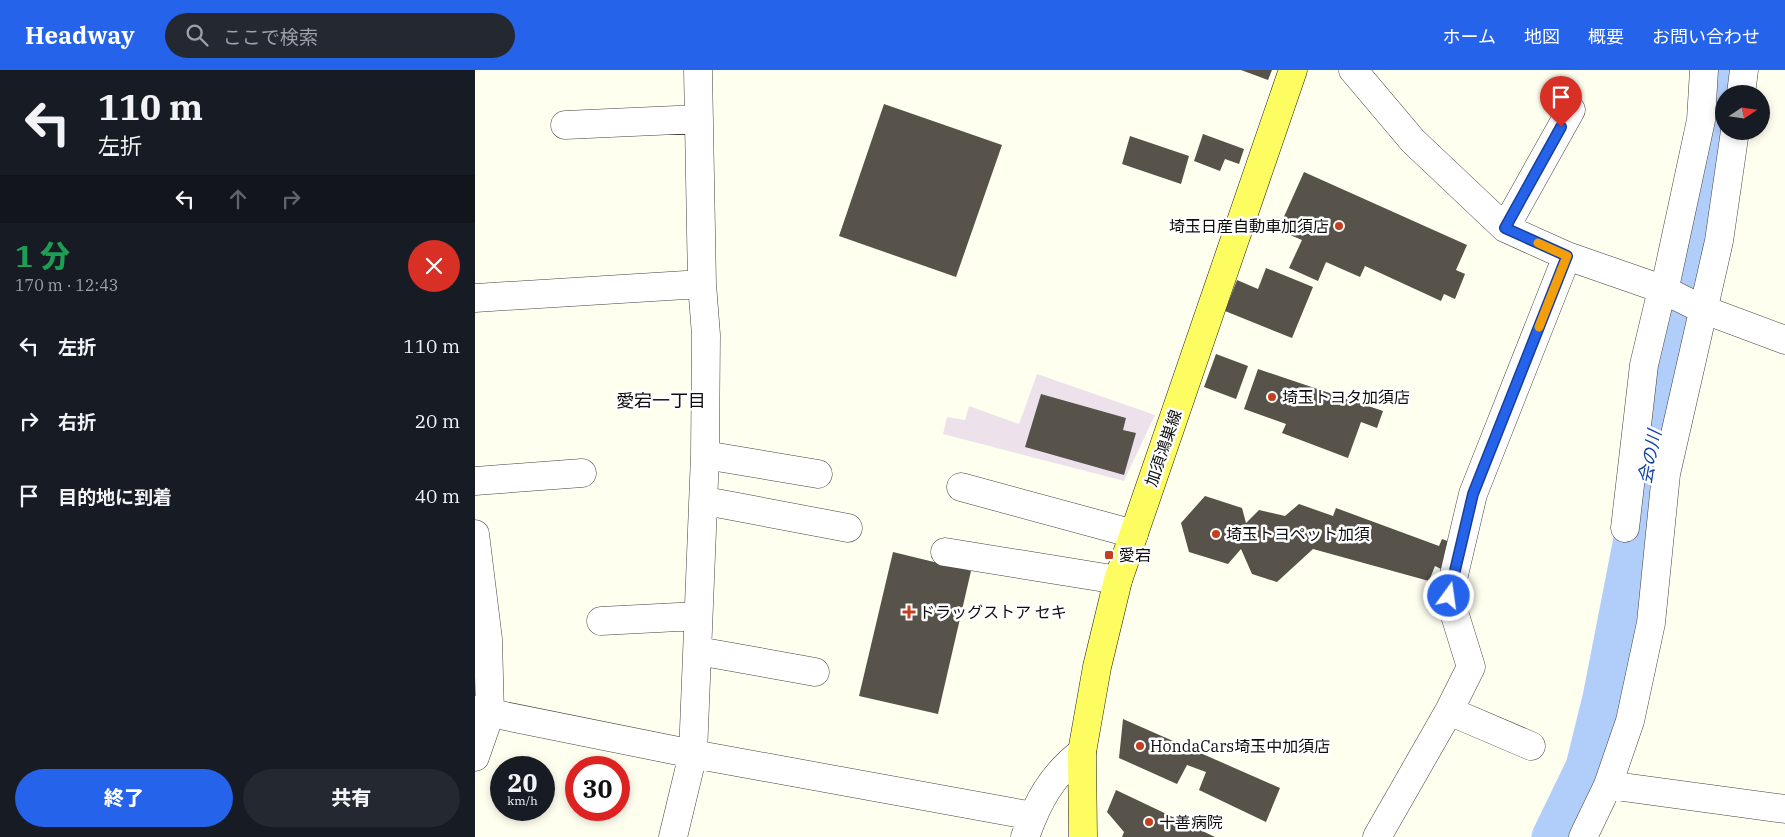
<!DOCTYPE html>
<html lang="ja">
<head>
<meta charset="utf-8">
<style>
  body { margin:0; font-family:"IBM Plex Serif","Noto Sans JP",serif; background:#242831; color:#f1f3f6; height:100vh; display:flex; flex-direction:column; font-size:19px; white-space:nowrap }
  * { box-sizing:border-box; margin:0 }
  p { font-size:16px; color:#9ea1a6 }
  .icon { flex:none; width:28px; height:28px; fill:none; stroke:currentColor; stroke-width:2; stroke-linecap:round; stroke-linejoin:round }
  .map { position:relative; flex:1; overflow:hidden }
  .panel { display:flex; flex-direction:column; background:#171b24; width:475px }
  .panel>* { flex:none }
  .guide { background:#171b24; color:#f1f3f6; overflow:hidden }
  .needle { width:32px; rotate:77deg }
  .fabs { position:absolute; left:1240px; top:15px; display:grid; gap:10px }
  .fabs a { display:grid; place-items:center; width:55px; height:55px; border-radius:50%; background:#171b24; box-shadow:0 2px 8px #0003; font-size:25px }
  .speed { position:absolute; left:15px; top:686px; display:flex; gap:10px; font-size:25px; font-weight:700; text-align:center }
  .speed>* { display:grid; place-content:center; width:65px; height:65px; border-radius:50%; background:#171b24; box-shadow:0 2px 8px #0003; line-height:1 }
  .speed small { font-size:12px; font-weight:400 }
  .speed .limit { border:8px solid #d22; background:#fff; color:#111 }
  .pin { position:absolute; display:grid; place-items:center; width:42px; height:42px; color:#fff; margin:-51px -21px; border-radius:50% 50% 50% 0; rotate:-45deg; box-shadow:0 0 5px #0007 }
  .pin .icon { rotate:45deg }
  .me { position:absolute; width:55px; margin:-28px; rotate:14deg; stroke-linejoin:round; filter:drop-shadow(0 0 4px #0008) }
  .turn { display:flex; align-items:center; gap:18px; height:105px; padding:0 15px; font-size:22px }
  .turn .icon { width:65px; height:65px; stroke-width:2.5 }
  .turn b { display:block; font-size:35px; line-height:42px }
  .lanes { display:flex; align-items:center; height:48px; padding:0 15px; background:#0003; justify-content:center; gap:25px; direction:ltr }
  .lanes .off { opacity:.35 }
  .round { display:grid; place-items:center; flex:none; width:52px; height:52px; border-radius:26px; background:#242831 }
  .headline { display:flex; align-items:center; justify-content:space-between; height:85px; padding:0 15px }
  h1 { font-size:30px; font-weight:800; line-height:38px; color:#1e9e55 }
  .cta { display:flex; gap:10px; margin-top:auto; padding:10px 15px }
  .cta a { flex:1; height:58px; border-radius:30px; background:#2563eb; color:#fff; font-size:20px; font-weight:800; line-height:58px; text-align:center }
  .cta a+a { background:#242831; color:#f1f3f6 }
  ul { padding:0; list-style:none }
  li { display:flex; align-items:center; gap:15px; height:75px; padding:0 15px }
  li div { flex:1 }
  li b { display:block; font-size:19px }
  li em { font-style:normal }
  header { display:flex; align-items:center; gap:30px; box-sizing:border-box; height:70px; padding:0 25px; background:#2563eb; color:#fff }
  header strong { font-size:24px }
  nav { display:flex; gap:28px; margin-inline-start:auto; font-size:18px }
  .search { width:350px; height:45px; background:#242831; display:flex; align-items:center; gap:12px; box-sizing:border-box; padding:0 18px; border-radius:28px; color:#9ea1a6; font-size:19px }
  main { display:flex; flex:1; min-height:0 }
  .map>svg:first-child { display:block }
  .industrial { fill:#ede2ec }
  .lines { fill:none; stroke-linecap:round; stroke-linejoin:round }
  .river { stroke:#b1cdf9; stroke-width:39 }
  .building { fill:#57524a }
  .minor-casing { stroke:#414141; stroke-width:29 }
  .major-casing { stroke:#1f1f1f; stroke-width:29 }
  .minor { stroke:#fff; stroke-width:28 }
  .major { stroke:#fdfc60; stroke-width:28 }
  .route-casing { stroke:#184099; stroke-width:12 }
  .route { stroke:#2563eb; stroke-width:9 }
  .slow { stroke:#f59e0b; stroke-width:9 }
  .poi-dot { fill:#c43e20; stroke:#fff; stroke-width:2 }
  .labels { text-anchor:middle; stroke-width:5; stroke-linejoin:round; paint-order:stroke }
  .poi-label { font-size:16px; fill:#0e0e0e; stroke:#fff; text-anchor:start }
  .street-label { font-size:16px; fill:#0e0e0e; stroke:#fff }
  .neighbourhood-label { font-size:18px; fill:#0e0e0e; stroke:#fff }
  .water-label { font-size:18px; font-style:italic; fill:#1243a5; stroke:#fff }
</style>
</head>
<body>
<header>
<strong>Headway</strong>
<div class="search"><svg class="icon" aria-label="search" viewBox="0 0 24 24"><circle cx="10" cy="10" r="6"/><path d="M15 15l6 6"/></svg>ここで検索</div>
<nav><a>ホーム</a><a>地図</a><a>概要</a><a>お問い合わせ</a></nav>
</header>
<main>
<section class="panel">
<div class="guide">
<div class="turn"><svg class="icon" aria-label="left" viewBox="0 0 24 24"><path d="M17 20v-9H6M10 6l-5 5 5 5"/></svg><div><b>110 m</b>左折</div></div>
<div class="lanes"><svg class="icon" aria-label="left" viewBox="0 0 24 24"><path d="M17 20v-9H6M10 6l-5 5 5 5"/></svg><svg class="icon off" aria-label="ahead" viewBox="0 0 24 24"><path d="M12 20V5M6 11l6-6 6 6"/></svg><svg class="icon off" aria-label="right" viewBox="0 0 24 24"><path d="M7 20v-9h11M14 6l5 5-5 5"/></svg></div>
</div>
<div class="headline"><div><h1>1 分</h1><p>170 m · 12:43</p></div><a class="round" style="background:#d93025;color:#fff"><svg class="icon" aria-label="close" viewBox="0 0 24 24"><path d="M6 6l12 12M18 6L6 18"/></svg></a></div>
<ul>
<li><svg class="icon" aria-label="left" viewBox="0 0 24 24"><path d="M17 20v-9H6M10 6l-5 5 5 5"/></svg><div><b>左折</b></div><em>110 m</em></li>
<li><svg class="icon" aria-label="right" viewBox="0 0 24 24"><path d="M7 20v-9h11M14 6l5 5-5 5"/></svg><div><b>右折</b></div><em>20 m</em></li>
<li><svg class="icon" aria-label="arrive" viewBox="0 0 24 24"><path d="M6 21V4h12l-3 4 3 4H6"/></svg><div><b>目的地に到着</b></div><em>40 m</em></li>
</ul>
<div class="cta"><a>終了</a><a>共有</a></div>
</section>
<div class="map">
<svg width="1310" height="767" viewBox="0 0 1310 767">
  <rect width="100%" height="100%" fill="#feffef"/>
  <path class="industrial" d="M 562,304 L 680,345 L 649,411 L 468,364 L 472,347 L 490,350 L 494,336 L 544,354 Z"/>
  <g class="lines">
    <path class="river" d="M 1076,767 L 1110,697 L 1127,628 L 1197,269 L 1206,235 L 1205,223 L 1229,96 L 1233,88 L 1245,0"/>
  </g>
  <path class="building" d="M 766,0 L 797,0 L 793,10 Z
    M 409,34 L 527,75 L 481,207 L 364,166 Z
    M 728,64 L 769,79 L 764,94 L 750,89 L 745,101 L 719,91 Z
    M 655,66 L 714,86 L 706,114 L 647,94 Z
    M 829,102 L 992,175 L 981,200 L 990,204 L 980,229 L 969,224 L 966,231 L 890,196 L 885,207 L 851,192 L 843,211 L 814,198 L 827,170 L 803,160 Z
    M 791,198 L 838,217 L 817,268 L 750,241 L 762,210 L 783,219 Z
    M 741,284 L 773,296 L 761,329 L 729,317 Z
    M 783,299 L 908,341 L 902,358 L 886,352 L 873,388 L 807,363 L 811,354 L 769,339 Z
    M 566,324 L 651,348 L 648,360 L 661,363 L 649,405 L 550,377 Z
    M 730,426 L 767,438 L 771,453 L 784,440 L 810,446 L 824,434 L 858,446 L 861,438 L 964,476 L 967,469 L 978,473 L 968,500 L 960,496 L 954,511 L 838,479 L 802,512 L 777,504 L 766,479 L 753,494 L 714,482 L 706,453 Z
    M 418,482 L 496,501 L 463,644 L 384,626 Z
    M 648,649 L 805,718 L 791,752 L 724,720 L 731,702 L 712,695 L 702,714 L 644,688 Z
    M 641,720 L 740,767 L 647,767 L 649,762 L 632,742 Z"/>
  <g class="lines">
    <g class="minor-casing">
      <path id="minor" d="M 878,0 L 938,71 L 1030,158 L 1092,186 L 1187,219 L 1227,239 L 1310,270
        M 1266,24 L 1269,0
        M 90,55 L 224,49
        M 1030,158 L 1096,40
        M 0,228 L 227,214
        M 230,385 L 343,404
        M 0,411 L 107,403
        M 486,417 L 659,464
        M 228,432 L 236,432 L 373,458
        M 1150,458 L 1169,295 L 1187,219 L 1192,208 L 1226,50 L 1229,0
        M 0,464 L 13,569 L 15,644 L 0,687
        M 470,482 L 643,510
        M 126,551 L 223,546
        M 223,581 L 340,602
        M 0,640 L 218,684 L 558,746
        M 1056,676 L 974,641 L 996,597 L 974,526 L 998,424 L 1092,186
        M 1133,715 L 1310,739
        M 198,767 L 218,684 L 230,385 L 231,265 L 227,214 L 223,0
        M 550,767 C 563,731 576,706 607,682
        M 902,767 L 974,641
        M 1108,767 L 1133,715 L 1155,651 L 1176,553 L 1191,404 L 1244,171 L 1260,61"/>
    </g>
    <g class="major-casing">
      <path id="major" d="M 608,767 L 607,682 L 622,597 L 643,510 L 818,0"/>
    </g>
    <use href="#minor" class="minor"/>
    <use href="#major" class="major"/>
  </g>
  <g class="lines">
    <g class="route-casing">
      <path id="route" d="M 974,526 L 998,424 L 1092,186 L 1030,158 L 1086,57"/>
    </g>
    <use href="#route" class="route"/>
    <path class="slow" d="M 1063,173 L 1092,186 L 1064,257"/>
  </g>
  <g class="poi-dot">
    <circle cx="864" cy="156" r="5"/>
    <circle cx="797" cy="327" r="5"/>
    <circle cx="741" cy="464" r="5"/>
    <rect x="629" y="480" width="10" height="10" rx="2.5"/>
    <path d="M431.5 534.5h5v5h5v5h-5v5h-5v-5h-5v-5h5z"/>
    <circle cx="665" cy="676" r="5"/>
    <circle cx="674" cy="752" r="5"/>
  </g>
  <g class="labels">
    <g class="poi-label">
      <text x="854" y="162" text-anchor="end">埼玉日産自動車加須店</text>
      <text x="807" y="333">埼玉トヨタ加須店</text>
      <text x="751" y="470">埼玉トヨペット加須</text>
      <text x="644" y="491">愛宕</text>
      <text x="444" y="548">ドラッグストア セキ</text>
      <text x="675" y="682">HondaCars埼玉中加須店</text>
      <text x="684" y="758">十善病院</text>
    </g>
    <g class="street-label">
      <text transform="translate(688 378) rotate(-71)" y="6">加須鴻巣線</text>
    </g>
    <g class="neighbourhood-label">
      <text x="186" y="337">愛宕一丁目</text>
    </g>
    <g class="water-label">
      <text transform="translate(1175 387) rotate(-79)" y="6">会の川</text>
    </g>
  </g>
</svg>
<div class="fabs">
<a><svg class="needle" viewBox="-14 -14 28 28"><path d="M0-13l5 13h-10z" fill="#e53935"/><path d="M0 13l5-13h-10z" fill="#9ea1a6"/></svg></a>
</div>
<div class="speed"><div>20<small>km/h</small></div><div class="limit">30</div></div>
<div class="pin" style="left:1086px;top:57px;background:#d93025"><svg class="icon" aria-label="arrive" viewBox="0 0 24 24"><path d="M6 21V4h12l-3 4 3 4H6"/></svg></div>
<svg class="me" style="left:974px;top:526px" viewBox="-20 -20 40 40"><circle r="17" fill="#2563eb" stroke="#fff" stroke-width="3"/><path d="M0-11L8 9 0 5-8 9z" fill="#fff"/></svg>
</div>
</main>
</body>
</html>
